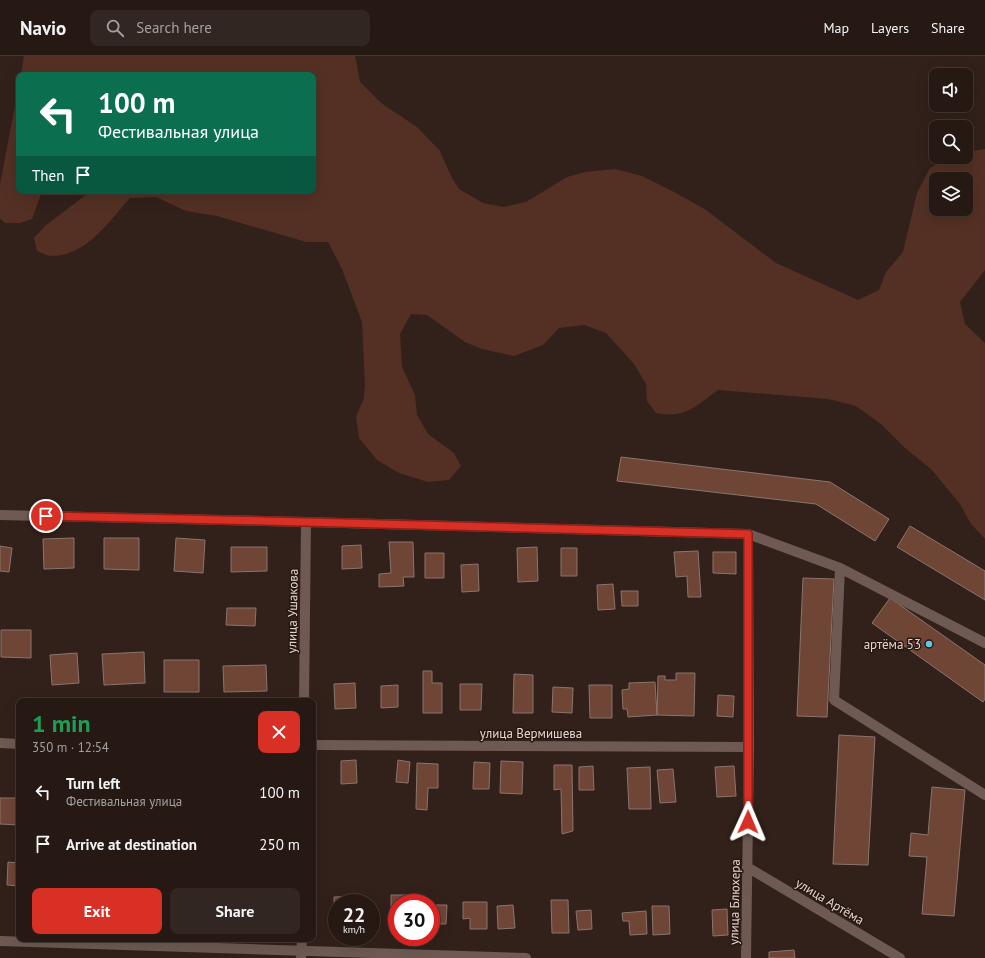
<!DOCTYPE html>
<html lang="en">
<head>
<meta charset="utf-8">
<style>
  body { margin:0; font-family:"PT Sans",sans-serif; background:#322622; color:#f1f3f6; height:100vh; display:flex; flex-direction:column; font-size:15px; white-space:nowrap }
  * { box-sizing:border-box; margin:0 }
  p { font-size:13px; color:#a4a0a0 }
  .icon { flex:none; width:22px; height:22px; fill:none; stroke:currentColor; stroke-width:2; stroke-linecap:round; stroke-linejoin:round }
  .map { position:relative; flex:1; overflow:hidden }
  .panel { position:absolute; left:16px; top:642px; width:300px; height:244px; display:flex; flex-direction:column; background:#261914; border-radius:8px; box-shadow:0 4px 16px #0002,0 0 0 1px #423834 }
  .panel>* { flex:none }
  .top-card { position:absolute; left:16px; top:16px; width:300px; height:122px; border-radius:8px; box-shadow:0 4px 16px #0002,0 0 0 1px #423834; background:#0b6e4f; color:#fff; overflow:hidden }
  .buttons { position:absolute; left:929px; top:12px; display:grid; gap:8px }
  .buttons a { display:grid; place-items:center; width:44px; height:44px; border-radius:8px; background:#261914; box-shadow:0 4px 16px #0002,0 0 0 1px #423834; font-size:20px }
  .speed { position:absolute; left:328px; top:838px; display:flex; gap:8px; font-size:20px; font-weight:700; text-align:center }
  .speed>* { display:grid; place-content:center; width:52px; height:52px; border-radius:50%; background:#261914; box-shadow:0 4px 16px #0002,0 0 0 1px #423834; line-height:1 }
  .speed small { font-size:10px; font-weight:400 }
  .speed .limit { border:6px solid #d22; background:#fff; color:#111 }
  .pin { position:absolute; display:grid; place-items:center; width:34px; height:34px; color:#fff; margin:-17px; border:2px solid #fff; border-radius:50%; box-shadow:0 1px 4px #0007 }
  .me { position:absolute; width:44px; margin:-22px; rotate:1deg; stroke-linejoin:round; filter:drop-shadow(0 0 3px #0008) }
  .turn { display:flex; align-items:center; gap:14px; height:84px; padding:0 16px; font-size:18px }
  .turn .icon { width:52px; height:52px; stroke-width:2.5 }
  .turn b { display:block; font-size:28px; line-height:34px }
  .then { display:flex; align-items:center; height:38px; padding:0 16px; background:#0003; gap:8px; font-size:15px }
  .round { display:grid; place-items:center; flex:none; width:42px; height:42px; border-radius:8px; background:#322622 }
  .overview { display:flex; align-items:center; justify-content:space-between; height:68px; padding:0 16px }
  h1 { font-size:24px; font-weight:800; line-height:30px; color:#1e9e55 }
  .button { display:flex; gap:8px; margin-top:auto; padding:8px 16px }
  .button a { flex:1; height:46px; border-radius:8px; background:#d93025; color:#fff; font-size:16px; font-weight:800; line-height:46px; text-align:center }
  .button a+a { background:#322622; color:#f1f3f6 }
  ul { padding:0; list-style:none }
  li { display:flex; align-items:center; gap:12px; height:52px; padding:0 16px }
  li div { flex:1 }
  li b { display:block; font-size:15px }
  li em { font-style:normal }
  header { display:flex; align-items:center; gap:24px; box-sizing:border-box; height:56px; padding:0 20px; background:#261914; border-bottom:1px solid #423834 }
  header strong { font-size:19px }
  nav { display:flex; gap:22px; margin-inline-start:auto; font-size:14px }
  .search { width:280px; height:36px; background:#322622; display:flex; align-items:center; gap:10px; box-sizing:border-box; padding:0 14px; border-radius:8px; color:#a4a0a0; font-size:15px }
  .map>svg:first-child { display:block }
  .green { fill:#533023; fill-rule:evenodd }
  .building { fill:#6f4536; stroke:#8a756d }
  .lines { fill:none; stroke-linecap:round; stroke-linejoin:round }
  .service { stroke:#6e5a53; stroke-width:10 }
  .minor { stroke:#6e5a53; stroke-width:10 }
  .route-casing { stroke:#8d1f18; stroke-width:10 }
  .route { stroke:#d93025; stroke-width:7 }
  .poi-dot { fill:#5cc7e8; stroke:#281711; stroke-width:1.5 }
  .labels { text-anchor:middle; stroke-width:3; stroke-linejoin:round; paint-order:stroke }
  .street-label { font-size:13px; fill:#e1d5d1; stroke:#281711 }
  .poi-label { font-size:13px; fill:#e1d5d1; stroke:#281711; text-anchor:end }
</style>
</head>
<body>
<header>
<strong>Navio</strong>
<div class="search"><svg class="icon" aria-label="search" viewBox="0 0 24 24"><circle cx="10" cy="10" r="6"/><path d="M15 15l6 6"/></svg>Search here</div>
<nav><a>Map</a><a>Layers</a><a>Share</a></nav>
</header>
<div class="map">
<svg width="985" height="902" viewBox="0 0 985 902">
  <rect width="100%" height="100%" fill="#32211a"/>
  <path class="green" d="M 24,0 L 355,0 L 360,26 L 381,47 L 417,71 L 440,95 L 452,122 L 459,133 L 483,147 L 504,151 L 526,146 L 567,121 L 585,116 L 615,113 L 642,120 L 676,137 L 706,154 L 776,207 L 858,244 L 879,234 L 886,216 L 903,196 L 917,137 L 930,112 L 950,101 L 966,101 L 966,96 L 985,93 L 985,214 L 960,246 L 965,268 L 985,287 L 985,483 L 971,468 L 960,448 L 931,413 L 905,392 L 882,369 L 856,350 L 828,343 L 718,334 C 696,350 685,363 656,357 L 647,345 L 646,328 L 634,308 L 606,277 L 584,269 L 559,272 L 543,289 L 514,300 L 482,293 L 465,286 L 427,259 L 411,258 L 400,278 L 402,311 L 415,339 L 417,359 L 428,378 L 454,397 L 461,410 L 449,424 L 428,426 L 399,417 L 377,404 L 359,382 L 356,360 L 364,342 L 365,328 L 362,266 L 342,213 L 328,186 L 306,186 L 217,160 L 186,155 L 156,141 L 130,142 C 110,164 87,200 52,200 C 48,200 42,197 37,195 L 34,182 L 45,170 L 91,135 L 313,135 L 313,19 L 21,19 ZM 936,123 L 966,123 L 966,153 L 936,153 Z
    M 19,29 L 19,135 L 42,135 L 32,163 L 20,167 L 5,167 L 0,162 L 0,128 Z"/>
  <path class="building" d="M 621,401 L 830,426 L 889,463 L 875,485 L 816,448 L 617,425 Z
    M 910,470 L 985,515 L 985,544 L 897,491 Z
    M 74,482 L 74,512 L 44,513 L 43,483 Z
    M 104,482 L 139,482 L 139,514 L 104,513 Z
    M 176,482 L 205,484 L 203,517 L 174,515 Z
    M 389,486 L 413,486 L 414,521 L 403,521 L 404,530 L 379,531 L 379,518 L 391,517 Z
    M 361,489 L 362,512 L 342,513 L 342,490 Z
    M 0,490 L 12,492 L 9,516 L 0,515 Z
    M 231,491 L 267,491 L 267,515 L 231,516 Z
    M 537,491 L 538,525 L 518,526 L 517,492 Z
    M 561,492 L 577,492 L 577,520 L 561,520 Z
    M 698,495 L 701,541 L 688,541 L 687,520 L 676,521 L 674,496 Z
    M 713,496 L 736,496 L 736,518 L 713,517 Z
    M 425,497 L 444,497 L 444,522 L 425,522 Z
    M 478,508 L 479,535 L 462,536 L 461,509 Z
    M 803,522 L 834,523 L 827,661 L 797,660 Z
    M 613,528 L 615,553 L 598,554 L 597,529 Z
    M 621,535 L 638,535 L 638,550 L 622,550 Z
    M 890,542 L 985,609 L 985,643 L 983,646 L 872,567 Z
    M 227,552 L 256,552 L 255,570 L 226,569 Z
    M 1,574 L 31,574 L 31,602 L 1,601 Z
    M 144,596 L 145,627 L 104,629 L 102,598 Z
    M 77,597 L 79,627 L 52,629 L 50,599 Z
    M 164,604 L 199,604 L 199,636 L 164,636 Z
    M 266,609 L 267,635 L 224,636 L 223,610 Z
    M 423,615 L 432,615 L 432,627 L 442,627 L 442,657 L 423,657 Z
    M 676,617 L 695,617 L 694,660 L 657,659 L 658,620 L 665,620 L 665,624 L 676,624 Z
    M 514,618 L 533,619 L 533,657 L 513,657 Z
    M 655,626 L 657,659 L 628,661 L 627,653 L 623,653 L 622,634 L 629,633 L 629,627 Z
    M 355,627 L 356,652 L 335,653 L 334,628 Z
    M 460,628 L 482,628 L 481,654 L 460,654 Z
    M 398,629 L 398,651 L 381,652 L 381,630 Z
    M 589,629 L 612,629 L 612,662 L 590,662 Z
    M 553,631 L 573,632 L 572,657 L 552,656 Z
    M 718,639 L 734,640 L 733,661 L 717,660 Z
    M 839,679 L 875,681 L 868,809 L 833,808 Z
    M 356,704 L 357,727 L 341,728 L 341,705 Z
    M 398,704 L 410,706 L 408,727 L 396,726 Z
    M 501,705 L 523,706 L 522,738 L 500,737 Z
    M 474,706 L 490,707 L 489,733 L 473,733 Z
    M 417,707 L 438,708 L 438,732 L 428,732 L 427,754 L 416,753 Z
    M 554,709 L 572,709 L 573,775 L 562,778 L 561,733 L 554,734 Z
    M 593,710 L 594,734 L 579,734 L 579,711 Z
    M 734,710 L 736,740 L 717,741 L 715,711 Z
    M 650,711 L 651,753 L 629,753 L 627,712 Z
    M 673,713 L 676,746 L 660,747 L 657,714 Z
    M 932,731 L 965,734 L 954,860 L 922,858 L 927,801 L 909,800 L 911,777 L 928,779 Z
    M 0,742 L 19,742 L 19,769 L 0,768 Z
    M 8,806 L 19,807 L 19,830 L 7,829 Z
    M 391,839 L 410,839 L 410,847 L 397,847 L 397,870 L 391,871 Z
    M 362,840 L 362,847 L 337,847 L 337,872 L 335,872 L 334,841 Z
    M 551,844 L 568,844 L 569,877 L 552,877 Z
    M 463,846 L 487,846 L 487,873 L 470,873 L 470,862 L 463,863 Z
    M 431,849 L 447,849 L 446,868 L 431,868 Z
    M 513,849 L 515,872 L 498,873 L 497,850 Z
    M 652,850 L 669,850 L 670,878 L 653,879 Z
    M 727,853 L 728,879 L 713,880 L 712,854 Z
    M 591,854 L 592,873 L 578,874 L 576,855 Z
    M 646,855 L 647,878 L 630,879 L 629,865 L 623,865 L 622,857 Z
    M 794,894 L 795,902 L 769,902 L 769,896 Z"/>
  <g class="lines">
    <path class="service" d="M 748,478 L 840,512 L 985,587
      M 840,512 L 834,644 L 985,739"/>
    <path class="minor" d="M 0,459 L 306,466 L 748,478 L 749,691 L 746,902
      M 304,645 L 306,466
      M 0,687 L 19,688
      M 313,689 L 749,691
      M 747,811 L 900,902
      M 0,885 L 526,902
      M 301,902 L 302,883"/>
  </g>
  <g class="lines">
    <g class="route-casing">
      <path id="route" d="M 46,460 L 306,466 L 748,478 L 748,766"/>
    </g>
    <use href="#route" class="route"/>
  </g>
  <circle class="poi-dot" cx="929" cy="588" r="4"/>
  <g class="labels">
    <g class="street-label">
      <text transform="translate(292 555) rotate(-89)" y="5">улица Ушакова</text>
      <text x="531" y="682">улица Вермишева</text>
      <text transform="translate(830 845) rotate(31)" y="5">улица Артёма</text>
      <text transform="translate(734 846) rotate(-89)" y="5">улица Блюхера</text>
    </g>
    <g class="poi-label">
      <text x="921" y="593">артёма 53</text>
    </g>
  </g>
</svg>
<div class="buttons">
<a><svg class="icon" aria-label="sound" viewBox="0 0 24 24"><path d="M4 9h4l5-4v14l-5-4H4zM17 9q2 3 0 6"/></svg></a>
<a><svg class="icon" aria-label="search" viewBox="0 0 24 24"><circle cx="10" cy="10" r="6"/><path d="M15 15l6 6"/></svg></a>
<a><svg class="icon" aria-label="layers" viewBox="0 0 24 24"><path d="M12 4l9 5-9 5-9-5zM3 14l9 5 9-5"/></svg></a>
</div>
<div class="speed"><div>22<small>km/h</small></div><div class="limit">30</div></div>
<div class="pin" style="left:46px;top:460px;background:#d93025"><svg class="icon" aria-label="arrive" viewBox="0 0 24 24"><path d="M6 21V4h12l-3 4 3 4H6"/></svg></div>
<svg class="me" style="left:748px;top:766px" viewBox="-20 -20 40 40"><path d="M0-17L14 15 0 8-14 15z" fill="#d93025" stroke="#fff" stroke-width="4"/></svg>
<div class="top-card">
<div class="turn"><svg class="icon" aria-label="left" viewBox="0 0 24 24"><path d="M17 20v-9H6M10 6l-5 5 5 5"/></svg><div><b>100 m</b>Фестивальная улица</div></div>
<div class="then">Then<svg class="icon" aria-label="arrive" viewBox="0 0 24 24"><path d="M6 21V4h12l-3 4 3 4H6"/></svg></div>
</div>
<section class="panel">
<div class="overview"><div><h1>1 min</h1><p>350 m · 12:54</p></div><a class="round" style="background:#d93025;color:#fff"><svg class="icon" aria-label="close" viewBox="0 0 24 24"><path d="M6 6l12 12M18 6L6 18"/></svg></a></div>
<ul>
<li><svg class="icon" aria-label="left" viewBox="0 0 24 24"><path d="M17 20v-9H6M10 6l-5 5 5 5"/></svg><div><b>Turn left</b><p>Фестивальная улица</p></div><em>100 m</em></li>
<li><svg class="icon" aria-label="arrive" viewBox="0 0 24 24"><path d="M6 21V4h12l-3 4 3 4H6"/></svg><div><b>Arrive at destination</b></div><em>250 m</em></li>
</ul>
<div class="button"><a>Exit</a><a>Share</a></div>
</section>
</div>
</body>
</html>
